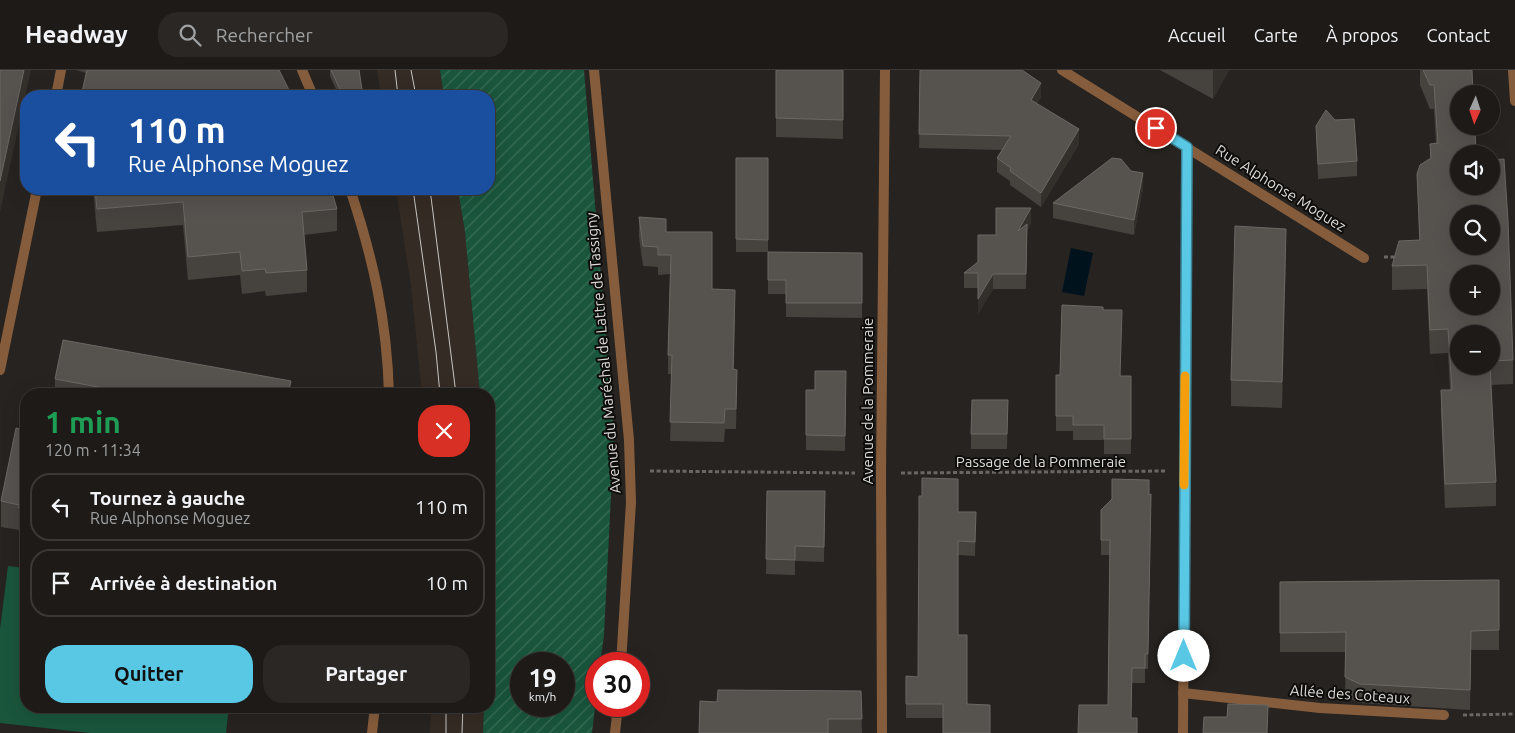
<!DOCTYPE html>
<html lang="fr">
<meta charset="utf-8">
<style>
body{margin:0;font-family:Ubuntu,sans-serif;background:#2a2725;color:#f1f3f6;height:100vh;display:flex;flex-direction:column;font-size:19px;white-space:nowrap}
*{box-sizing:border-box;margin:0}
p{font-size:16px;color:#a0a1a2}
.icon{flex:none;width:28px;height:28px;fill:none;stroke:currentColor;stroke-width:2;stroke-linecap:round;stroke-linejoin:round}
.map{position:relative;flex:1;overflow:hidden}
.side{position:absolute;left:20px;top:318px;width:475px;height:325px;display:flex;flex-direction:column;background:#1d1a18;border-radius:20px;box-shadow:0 5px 20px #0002,0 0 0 1px #3b3837}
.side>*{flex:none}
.top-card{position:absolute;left:20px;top:20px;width:475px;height:105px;border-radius:20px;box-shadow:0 5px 20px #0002,0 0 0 1px #3b3837;background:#1a4fa0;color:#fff;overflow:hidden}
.needle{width:32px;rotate:183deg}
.buttons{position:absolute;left:1450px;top:15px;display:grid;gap:10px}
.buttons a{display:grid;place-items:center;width:50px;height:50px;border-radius:50%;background:#1d1a18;box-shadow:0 5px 20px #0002,0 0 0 1px #3b3837;font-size:25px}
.speed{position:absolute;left:510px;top:582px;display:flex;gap:10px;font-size:25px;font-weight:700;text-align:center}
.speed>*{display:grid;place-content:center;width:65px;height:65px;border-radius:50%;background:#1d1a18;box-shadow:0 5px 20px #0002,0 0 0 1px #3b3837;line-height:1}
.speed small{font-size:12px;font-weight:400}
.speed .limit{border:8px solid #d22;background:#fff;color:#111}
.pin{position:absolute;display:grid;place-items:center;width:42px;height:42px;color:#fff;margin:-21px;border:2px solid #fff;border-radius:50%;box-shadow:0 1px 5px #0007}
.me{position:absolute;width:55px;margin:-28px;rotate:0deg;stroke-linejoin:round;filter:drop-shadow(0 0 4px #0008)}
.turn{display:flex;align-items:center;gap:18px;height:105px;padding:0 25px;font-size:22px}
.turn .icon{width:65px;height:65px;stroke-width:2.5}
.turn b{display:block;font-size:35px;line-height:42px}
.round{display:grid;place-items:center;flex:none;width:52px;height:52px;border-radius:20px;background:#2a2725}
.head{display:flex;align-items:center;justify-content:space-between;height:85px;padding:0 25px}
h1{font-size:30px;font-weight:700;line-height:38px;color:#1e9e55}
.button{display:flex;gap:10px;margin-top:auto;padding:10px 25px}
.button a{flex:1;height:58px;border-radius:20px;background:#59c8e5;color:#111;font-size:20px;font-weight:700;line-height:58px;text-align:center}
.button a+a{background:#2a2725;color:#f1f3f6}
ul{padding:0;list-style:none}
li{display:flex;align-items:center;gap:15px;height:68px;margin:0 10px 8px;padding:0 15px;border:2px solid #3b3837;border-radius:20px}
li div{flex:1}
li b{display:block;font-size:19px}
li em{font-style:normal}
header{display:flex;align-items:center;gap:30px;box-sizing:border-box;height:70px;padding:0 25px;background:#1d1a18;border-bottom:1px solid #3b3837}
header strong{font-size:24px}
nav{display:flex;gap:28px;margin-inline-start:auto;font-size:18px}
.search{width:350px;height:45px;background:#2a2725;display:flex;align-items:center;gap:12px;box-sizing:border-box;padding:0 18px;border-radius:20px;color:#a0a1a2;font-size:19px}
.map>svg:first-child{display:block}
.built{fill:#342b24}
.garden{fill:url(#garden-furrows);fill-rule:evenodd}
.pitch{fill:#19563c}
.water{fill:#00121b}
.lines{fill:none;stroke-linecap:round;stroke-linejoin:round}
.path{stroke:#6b6764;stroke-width:3;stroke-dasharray:4 2.5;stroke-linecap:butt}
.street{stroke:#865d3c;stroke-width:10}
.tram{stroke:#c8c6c3;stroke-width:1}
.wall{fill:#46423e;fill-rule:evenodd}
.shaded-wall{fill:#332f2b}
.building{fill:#56534f;stroke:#6b6864;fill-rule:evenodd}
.route-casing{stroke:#3a8295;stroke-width:12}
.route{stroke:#59c8e5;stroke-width:9}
.slow{stroke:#f59e0b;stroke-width:9}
.labels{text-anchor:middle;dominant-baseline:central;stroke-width:4;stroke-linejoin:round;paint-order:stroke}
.street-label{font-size:15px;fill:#dcdad7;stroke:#0f0d0b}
</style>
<header>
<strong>Headway</strong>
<div class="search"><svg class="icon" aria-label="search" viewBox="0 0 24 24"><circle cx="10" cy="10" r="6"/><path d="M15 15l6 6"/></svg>Rechercher</div>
<nav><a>Accueil</a><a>Carte</a><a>À propos</a><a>Contact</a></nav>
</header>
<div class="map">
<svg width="1515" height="663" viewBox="0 0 1515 663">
<defs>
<pattern id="garden-furrows" width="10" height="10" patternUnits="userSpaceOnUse" patternTransform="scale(1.25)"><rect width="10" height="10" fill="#19563c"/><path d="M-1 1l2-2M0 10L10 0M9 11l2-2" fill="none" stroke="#3a6e57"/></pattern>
</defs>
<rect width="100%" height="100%" fill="#272320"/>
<g class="built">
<path d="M377,0H440L444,26H381Z"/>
<path d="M396,119H458L465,162L480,324H422L411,216Z"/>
<path d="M431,636H484L483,663H430Z"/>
</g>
<path class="garden" d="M440,0H584L614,365L604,565L600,594H596V629L592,663H483L484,636H489V324H480L465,162L458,119H489V26H444ZM521,594H564V636H521Z"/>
<path class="pitch" d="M8,496L26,498V636H229L226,663H90L0,653V559Z"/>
<path class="water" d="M1071,178L1093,183L1084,226L1062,222Z"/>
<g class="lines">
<g class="path">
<path d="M1384,187H1398"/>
<path d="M650,401L855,403"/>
<path d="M901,403L1165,401"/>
<path d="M1463,645L1515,644"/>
</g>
<g class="street">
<path d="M302,0L313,26"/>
<path d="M594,0L629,370L631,432L621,594"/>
<path d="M1062,0L1364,188"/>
<path d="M1513,0L1515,31"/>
<path d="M56,26L61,0"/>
<path d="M350,119C373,188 387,250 389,324"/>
<path d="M0,300L37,119"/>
<path d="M1183,623L1320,638L1444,645"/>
<path d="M372,663L375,636"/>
<path d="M615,663L618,636"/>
<path d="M882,663L881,403L885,0"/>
<path d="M1183,663L1187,77"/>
</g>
<g class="tram">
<path d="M395,0L398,26"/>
<path d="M411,0L416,26"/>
<path d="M413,119L436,282L440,324"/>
<path d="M430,119L456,324"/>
<path d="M446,663V636"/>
<path d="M462,663L463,636"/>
</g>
</g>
<g class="wall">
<path d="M76,0H279L86,3Z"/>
<path d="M330,0H359L363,26H339L330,6Z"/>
<path d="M776,0H843V69L776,67Z"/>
<path d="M920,0L1041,27L1037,34L1079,74L1041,137L1010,115V111L997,102V88L1002,80L919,78Z"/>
<path d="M1160,0H1229L1213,29Z"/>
<path d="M1420,0H1472L1459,84L1513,290V314L1491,315L1496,412V436L1445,438L1441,344V320H1450L1448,283L1430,284L1427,219L1392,220V196L1419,170L1417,104L1430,89V74H1436L1434,39H1430L1420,15ZM1491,264V296H1459Z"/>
<path d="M1316,56L1357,91V106L1318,109Z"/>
<path d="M736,88H768V182L862,183V248L786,247V224H768V182H736Z"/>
<path d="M1143,118L1134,165L1053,148V133Z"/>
<path d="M93,119H331L337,139V161L304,165L307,200V222L266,226L265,221L242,224L240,205L188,210L183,155L97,162Z"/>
<path d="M639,147L666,162L712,219L735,239L734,299L737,319L736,359H725L724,372L670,371L672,304H668V285L670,204L658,205V197L643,196L639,167Z"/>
<path d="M1031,153L1027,161L1026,219H993L978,244V218H964V203L978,192L996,165Z"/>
<path d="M1286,184L1282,338L1231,336V310Z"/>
<path d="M1103,240L1121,306H1131V384H1104V370H1073V361H1056V305H1060Z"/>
<path d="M846,301L845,381L806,380V320H815Z"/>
<path d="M55,309L291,324H55Z"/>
<path d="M1008,330L1007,379H971V364Z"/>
<path d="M26,360V466L19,464V460L1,457V431Z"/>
<path d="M1149,410L1148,599H1145V613H1132L1108,635L1110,485H1101V440Z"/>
<path d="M767,421H825L824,492L795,491V505L766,504Z"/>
<path d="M958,442H976L975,486L958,485L943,648H906V606L918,607Z"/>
<path d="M1499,510V580H1471L1470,640L1360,633L1345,627L1346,582H1280V512Z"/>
<path d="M861,621L862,663H699L717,632Z"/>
</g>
<g class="shaded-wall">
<path d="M24,0H31L0,142V111Z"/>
<path d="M1213,0H1229L1213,29Z"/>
<path d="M1041,13V27L1031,45V30Z"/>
<path d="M1079,59V74L1041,137V123Z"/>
<path d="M1143,103V118L1134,165V150Z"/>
<path d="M1031,138V153L1027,161L1026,219L1027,161H1018Z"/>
<path d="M1286,159V184L1282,338V312Z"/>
<path d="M993,204V219L978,244V229Z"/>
<path d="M737,300V319L736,359V339Z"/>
<path d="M291,311V324H288Z"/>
</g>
<g class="building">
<path d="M0,0H24L0,111Z"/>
<path d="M87,0H279L292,26H81Z"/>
<path d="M331,0H359L363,26H343Z"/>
<path d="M776,0H843V50L776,48Z"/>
<path d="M920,0H1022L1041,13L1031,30L1079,59L1041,123L1010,101L1011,98L997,88L1011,66L919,64Z"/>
<path d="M1423,0H1472L1473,24H1459V56H1475L1476,84H1459V116H1491V90L1504,89L1508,151L1513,290L1491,291V264H1459V296H1490L1496,412L1445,414L1441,320H1452L1448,259L1430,260L1427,195L1392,196L1399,171L1420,170L1417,104L1420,95L1431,88L1430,74L1438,73L1434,15H1430ZM1459,144H1491V176H1459ZM1459,204H1491V236H1459Z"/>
<path d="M1326,40L1335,50L1354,49L1357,91L1318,94L1316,56Z"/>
<path d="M736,88H768V170L736,169Z"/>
<path d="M1112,88L1121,89L1131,101L1143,103L1134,150L1053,133Z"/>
<path d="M95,119H331L337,139L302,142L307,200L266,203L265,199L242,201L240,182L188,187L183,132L97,139Z"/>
<path d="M996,138H1031L1018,161L1027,154L1026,204H993L978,229V203H964L978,192V165H996Z"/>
<path d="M639,147L666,149V162H712V219L735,220L733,299L737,300L736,339H725L724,353L670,352L672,285H668L671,185H658V177L643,176Z"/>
<path d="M1235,156L1286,159L1282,312L1231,310Z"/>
<path d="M768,182L862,183V233H786V210H768Z"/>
<path d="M1062,235L1103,237V240H1122L1120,306H1131V369H1104V355H1073V346H1056V305H1060Z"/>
<path d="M63,270L291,311L288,324H136L55,309Z"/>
<path d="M815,301H846L845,366L806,365V320H815Z"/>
<path d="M972,330H1008L1007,364H971Z"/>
<path d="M16,358L26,360V440L19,439V435L1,431Z"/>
<path d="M922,408L958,409V442H976L975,472L958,471V565H967V634L990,635V663H943V634H906V606L918,607L919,442V426H922Z"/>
<path d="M1112,409L1149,410V425L1151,424L1148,584H1145V598H1132L1131,648H1137V663H1078L1079,635H1108L1110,470H1101V440L1112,429Z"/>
<path d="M767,421H825L824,477L795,476V490L766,489Z"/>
<path d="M1499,510V560L1471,561L1470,620L1360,614L1345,607L1346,562L1280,563V512Z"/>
<path d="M718,620L861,621L862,649H828V663H699L700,631L717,632Z"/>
<path d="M1228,634L1268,635L1267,663H1203L1204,647H1227Z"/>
</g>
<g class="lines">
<defs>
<path id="route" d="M1156,58L1187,77L1184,586"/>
</defs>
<use href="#route" class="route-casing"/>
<use href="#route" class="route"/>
<path class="slow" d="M1184,415L1185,306"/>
</g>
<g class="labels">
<g class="street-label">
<text transform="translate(1281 118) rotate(32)">Rue Alphonse Moguez</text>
<text transform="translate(603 283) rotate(-95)">Avenue du Maréchal de Lattre de Tassigny</text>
<text transform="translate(867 331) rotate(-90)">Avenue de la Pommeraie</text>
<text x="1041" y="391">Passage de la Pommeraie</text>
<text transform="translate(1350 624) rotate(4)">Allée des Coteaux</text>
</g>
</g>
</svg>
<div class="buttons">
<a><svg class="needle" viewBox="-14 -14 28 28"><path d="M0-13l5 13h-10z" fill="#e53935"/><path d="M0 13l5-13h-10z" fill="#a0a1a2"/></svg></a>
<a><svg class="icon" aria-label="sound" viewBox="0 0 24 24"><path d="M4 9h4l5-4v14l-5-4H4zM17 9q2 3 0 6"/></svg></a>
<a><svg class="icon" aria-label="search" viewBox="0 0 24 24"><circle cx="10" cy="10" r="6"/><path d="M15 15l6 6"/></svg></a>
<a>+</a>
<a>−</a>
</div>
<div class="speed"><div>19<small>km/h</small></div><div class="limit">30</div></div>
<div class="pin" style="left:1156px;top:58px;background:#d93025"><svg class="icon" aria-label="arrive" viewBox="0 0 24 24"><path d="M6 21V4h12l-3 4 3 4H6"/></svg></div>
<svg class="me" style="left:1184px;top:586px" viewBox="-20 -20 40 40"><circle r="19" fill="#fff"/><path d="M0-13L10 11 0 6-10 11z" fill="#59c8e5"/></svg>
<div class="top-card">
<div class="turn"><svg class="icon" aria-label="left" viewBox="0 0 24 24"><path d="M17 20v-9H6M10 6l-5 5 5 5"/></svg><div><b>110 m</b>Rue Alphonse Moguez</div></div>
</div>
<section class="side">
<div class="head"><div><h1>1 min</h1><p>120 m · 11:34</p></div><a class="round" style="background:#d93025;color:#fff"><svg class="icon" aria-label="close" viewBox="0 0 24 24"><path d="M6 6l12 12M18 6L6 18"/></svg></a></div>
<ul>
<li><svg class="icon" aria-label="left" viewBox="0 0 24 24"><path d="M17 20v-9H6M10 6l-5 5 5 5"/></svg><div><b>Tournez à gauche</b><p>Rue Alphonse Moguez</p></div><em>110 m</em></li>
<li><svg class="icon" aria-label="arrive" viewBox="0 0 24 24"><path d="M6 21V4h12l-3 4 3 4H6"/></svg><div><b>Arrivée à destination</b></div><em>10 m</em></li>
</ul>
<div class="button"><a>Quitter</a><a>Partager</a></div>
</section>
</div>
